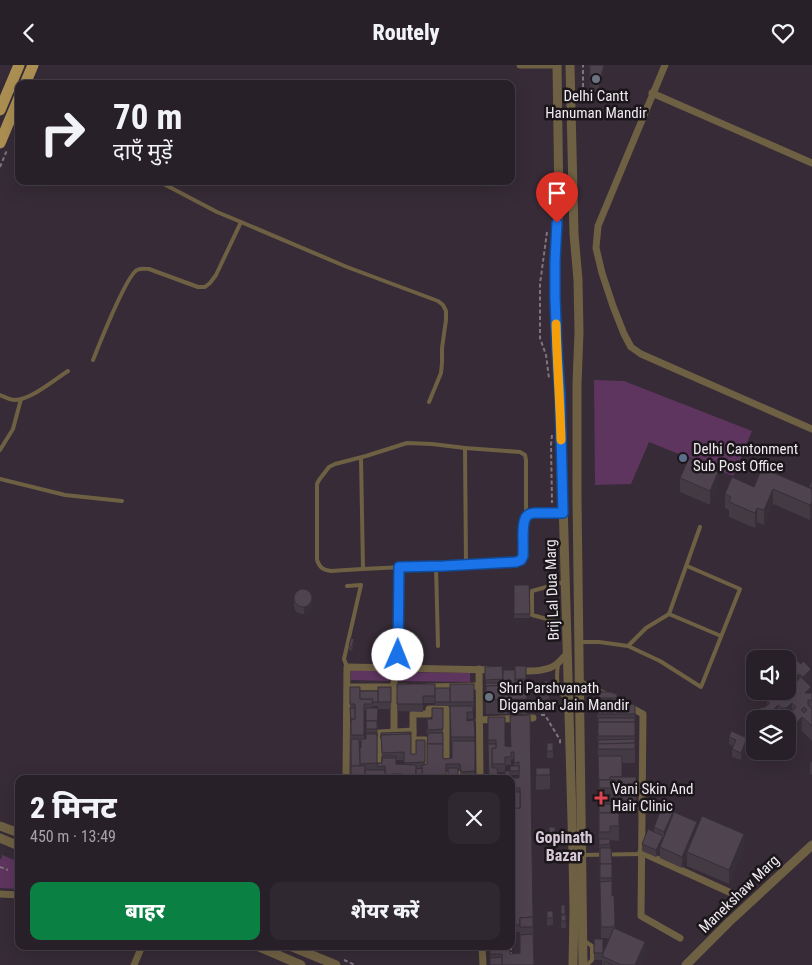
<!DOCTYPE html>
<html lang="hi">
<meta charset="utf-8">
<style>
body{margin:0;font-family:"Roboto Condensed","Noto Sans Devanagari",sans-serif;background:#302830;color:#f1f3f6;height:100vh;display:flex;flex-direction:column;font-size:19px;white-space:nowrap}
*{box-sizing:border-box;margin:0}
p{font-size:16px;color:#a5a3a8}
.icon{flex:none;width:28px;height:28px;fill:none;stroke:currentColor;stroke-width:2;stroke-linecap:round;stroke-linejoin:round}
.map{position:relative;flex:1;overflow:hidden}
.drawer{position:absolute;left:15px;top:710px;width:500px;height:175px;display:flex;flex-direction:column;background:#282028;border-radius:10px;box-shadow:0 5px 20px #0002,0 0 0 1px #443e45}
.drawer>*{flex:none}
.guide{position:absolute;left:15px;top:15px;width:500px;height:105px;border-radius:10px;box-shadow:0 5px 20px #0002,0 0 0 1px #443e45;background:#282028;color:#f1f3f6;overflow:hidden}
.fabs{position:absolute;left:746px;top:585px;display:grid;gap:10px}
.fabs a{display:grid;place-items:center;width:50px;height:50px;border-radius:10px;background:#282028;box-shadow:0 5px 20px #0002,0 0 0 1px #443e45;font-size:25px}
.pin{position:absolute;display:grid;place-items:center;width:42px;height:42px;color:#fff;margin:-51px -21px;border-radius:50% 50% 50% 0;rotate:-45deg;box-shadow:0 0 5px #0007}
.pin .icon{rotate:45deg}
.me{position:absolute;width:55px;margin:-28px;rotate:1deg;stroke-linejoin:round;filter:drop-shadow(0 0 4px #0008)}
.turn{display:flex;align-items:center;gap:18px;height:105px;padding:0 15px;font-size:22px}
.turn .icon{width:65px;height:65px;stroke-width:2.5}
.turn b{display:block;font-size:35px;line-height:42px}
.round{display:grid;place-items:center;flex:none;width:52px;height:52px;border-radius:10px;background:#302830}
.head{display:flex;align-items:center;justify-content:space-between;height:85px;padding:0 15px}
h1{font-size:30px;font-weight:800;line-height:38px}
.cta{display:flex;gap:10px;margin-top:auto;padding:10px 15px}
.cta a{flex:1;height:58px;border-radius:10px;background:#0b8043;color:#fff;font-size:20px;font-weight:800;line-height:58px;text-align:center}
.cta a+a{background:#302830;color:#f1f3f6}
header{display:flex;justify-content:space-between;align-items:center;height:65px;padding:0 15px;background:#282028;font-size:22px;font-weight:800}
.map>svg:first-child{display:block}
.green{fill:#5e355f}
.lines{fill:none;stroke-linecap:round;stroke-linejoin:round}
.path{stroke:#7e747e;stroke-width:2;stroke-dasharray:4 2.5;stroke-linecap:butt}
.service{stroke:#6e6043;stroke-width:4}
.minor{stroke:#6e6043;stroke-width:7}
.tertiary{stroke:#6e6043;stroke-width:9}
.primary{stroke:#ac8f52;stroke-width:11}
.wall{fill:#433a44;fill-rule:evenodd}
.shaded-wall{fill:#372f37}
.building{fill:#4e434f;stroke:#372f37;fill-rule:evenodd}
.route-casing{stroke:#114b97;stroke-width:12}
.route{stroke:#1a73e8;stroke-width:9}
.slow{stroke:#f59e0b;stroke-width:9}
.worship-dot{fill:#6b7280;stroke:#1a161a;stroke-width:2}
.service-dot{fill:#5c6f8a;stroke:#1a161a;stroke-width:2}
.health-dot{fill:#e0444e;stroke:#1a161a;stroke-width:2}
.labels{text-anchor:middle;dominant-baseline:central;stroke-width:5;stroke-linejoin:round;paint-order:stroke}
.poi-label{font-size:15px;fill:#f0e9f0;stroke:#1a161a;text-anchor:start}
.street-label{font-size:15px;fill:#f0e9f0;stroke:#1a161a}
.neighbourhood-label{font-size:16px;font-weight:bold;fill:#d7c9d7;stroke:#1a161a}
</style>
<header><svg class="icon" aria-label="back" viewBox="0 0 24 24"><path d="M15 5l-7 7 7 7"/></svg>Routely<svg class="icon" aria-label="heart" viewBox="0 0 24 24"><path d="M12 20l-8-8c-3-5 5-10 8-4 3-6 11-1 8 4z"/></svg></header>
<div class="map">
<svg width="812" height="900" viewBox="0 0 812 900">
<rect width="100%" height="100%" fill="#362b36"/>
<g class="green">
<path d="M594,315L624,316L752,366L733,411L649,377L631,419L595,420Z"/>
<path d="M351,604L390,605L389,616L351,615Z"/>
<path d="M398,607L470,608V617L398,616Z"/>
<path d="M0,789L19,797V824L0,823Z"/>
</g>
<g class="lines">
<g class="path">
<path d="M583,22V0"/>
<path d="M0,102L7,85"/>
<path d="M547,167L540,219V273L546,290L549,313"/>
<path d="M552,370L551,380L552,438"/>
<path d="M541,650H545L560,675V679"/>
<path d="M0,802L8,805"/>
<path d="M243,881L249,884"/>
<path d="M511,881V889"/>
<path d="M344,895L355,900"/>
</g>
<g class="service">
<path d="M158,116L217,147L241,157L347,202L438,236L443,240L446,246V255L442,283V298L441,308L429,337"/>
<path d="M93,295C99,280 126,211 137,205C141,203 145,204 149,204L198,222H205L210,218L216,210L241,157"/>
<path d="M0,330C5,332 10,335 15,335C32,334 54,315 68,306"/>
<path d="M465,383L466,500"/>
<path d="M0,385L13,364L21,334"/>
<path d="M361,393L363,504"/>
<path d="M0,414L65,430L122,436"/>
<path d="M526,452V395L525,390L520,387L465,383L432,379L407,378L366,391L335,399L329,402L319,415L317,419V495C320,503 323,505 331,506C393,502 454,500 516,497L521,495L523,491C525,481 521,460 526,452C529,448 530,449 534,448H563"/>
<path d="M436,501L438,581"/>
<path d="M564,517L532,526V550L566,559"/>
<path d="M669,549L721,571"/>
<path d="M579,577H599L628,581L646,563L669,549L700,462"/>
<path d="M628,581L660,596L701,622L740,524L687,501"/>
<path d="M398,590L399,502"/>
<path d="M558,599C556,615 556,623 567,636"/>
<path d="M347,602L344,594L361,520L347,521"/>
<path d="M582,790L641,789"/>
<path d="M583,875L592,881V895L587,900"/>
</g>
<g class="minor">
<path d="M520,0H557"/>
<path d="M665,0L598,161L596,183L602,208L613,241L624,269L631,282L641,289L812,364"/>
<path d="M652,28L812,98"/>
<path d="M394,603V667"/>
<path d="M479,604L480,714"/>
<path d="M518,606C530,606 548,607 558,598C561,595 564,592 567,589"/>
<path d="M579,617L605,630"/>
<path d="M352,622H406"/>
<path d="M427,622L479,621"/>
<path d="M628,641L643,649L641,851L680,873"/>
<path d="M479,655L533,653"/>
<path d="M413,666V649H429V644H446V698"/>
<path d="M416,675H426V706H425"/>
<path d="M379,703V668L413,666V693"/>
<path d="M447,708V714"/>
<path d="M459,708L460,714"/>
<path d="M346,714L347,602L494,605"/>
<path d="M641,787L729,827"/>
<path d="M0,829L19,830"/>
<path d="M482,881L483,900"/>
<path d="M134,900L142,881"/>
</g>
<g class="tertiary">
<path d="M557,0L559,140L555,196L557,285L560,330L573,790L574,844L573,900"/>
<path d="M570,0L574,169L578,215L579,267L577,319V433L583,900"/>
<path d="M0,761L19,768"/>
<path d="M0,773L19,781"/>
<path d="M257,881L301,900"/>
<path d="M290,881L336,900"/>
<path d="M686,900L729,857L812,780"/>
</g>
<g class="primary">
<path d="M25,19L33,0"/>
<path d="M0,45L19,0"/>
<path d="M0,78L19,33"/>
</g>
</g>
<g class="wall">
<path d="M589,0H605L599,27H590Z"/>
<path d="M680,413L718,421L710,440L680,427Z"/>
<path d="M812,414V451L810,455L773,439L764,460L757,457L755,463L729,452V445L725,443V429L754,422L809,423Z"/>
<path d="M514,520H529L530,553H514Z"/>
<path d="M294,534L312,541L309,546L304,549H301L296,547L294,542Z"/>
<path d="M354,578L352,586L349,585V581Z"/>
<path d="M795,594L811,618L809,620L811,628H812V676L802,666L791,678L788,674V654H758V647L767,641V636L774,629V626H788Z"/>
<path d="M515,601H526L527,649H486L485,602L503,605H515Z"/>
<path d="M397,619L435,626L474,619V644H473V654H467V656L474,655L475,714H461L460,706L446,707V714H350V622L360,626H378L391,622V644H378V630V641H372V643H378L377,698H382L381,668L411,689H416L425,675V699H427V654H432L443,643V694L452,693L450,641H435V638H423V647L397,646ZM364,646H366V674H364ZM359,677H361L360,696ZM396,695H404V699H396Z"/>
<path d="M540,622H544L549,627V635H540Z"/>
<path d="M597,623L617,633L635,640V698H622V712L636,725V736H620V744H619V776L610,775V783H611L612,831L615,864L645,888L640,900H602V895H594V874L603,887L609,873H601L599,781Z"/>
<path d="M530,650L534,900H490V881L510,889L520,888V867H511V827H514V781H511V743L515,740H511V727H515V726H511V714L519,713V710H510V706L514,701V694H511V700H505V707H498L489,714L488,652L505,681L511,682Z"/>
<path d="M729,672L747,680L741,695L732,692V684L733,681L729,679Z"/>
<rect x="547" y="678" width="6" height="15"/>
<path d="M812,696V710L810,709V698Z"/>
<path d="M536,703H550V724L536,725Z"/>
<path d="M673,750L697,763L744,784L729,819L687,801V792L682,803L660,793V785L656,792L642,786V779L654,767V762Z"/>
<path d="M549,762H555L556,779H549Z"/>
<path d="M561,840H565L566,863H561Z"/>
<path d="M547,846H553V860L547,861Z"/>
</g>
<g class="shaded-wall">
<path d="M604,0H605L599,27V19Z"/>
<path d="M718,407V421L710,440V426Z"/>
<path d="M773,424V439L764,460V445Z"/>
<path d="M812,437V451L810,455V440Z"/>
<path d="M757,443V457L755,463V448Z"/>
<path d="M312,534V541L309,546L304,549V542Z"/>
<path d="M811,604V618L803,627V612Z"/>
<path d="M799,609V623L788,634V620Z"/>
<path d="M811,622V635L805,628Z"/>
<path d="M792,638V652L786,654V643Z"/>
<path d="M778,640V654L774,644Z"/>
<path d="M766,650V654H762V652Z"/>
<path d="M802,652V666L791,678V663Z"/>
<path d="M747,673V680L741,695V688Z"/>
<path d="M673,747V754L664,774V767Z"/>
<path d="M697,757V768L687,787V792L682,803V792Z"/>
<path d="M744,769V784L729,819V805Z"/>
<path d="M663,771V778L660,782V785L656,792V785Z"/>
<path d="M2,784V792L0,795V788Z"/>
<path d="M645,877V888L640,900H635Z"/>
</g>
<g class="building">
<path d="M590,0H604L599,19H590Z"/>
<path d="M689,393L718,407L710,426L680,413Z"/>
<path d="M762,403L812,424V437L810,440L773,424L764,445L757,443L755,448L729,437L731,432L725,429L732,412L754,422Z"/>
<path d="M812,414V423L809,422Z"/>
<path d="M514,520H529L530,549H514Z"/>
<circle cx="303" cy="533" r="9"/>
<path d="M351,573L354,574L352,582L349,581Z"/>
<path d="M795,594L801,599L803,596L811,604L803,612L799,609L788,620L790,623L801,612L811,622L805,628H812V635H808V640L812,644V661L802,652L791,663L788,660V654H785L796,642L792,638L786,643H782L778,640L774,644L784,654H769L766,650L762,652L758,651V647L760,643L765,642L770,638L767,636L776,626H788V602ZM804,642L807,645L804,648L801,645Z"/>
<path d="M502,601L503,614L485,615V602Z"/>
<rect x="515" y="601" width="11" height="13"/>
<path d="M503,605H515V618H526V621V620L486,621V624L485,618H503Z"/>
<path d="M544,616H548L549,627H540V622H544Z"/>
<path d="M397,619H435V631H423V639H397Z"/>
<rect x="450" y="619" width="24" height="18"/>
<path d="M526,620L527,634L486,635V621Z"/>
<path d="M350,622H360V634H373L372,639H364V670H351V654H355V639H350Z"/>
<rect x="378" y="622" width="13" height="15"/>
<rect x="435" y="623" width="15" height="14"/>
<path d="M597,623L603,627H597V630Z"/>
<path d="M360,626H378V637H372L373,634H360Z"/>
<path d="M597,627H610L617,629V633H598Z"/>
<path d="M617,633L635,640V649H598V637H617Z"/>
<path d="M450,641H473V647H467V656L474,655L475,672H451Z"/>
<path d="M350,643H355V654H351V657Z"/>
<path d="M366,643H378L377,660V656H366Z"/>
<path d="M432,643H443V664L428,665L427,654H432Z"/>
<path d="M530,650L533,852L520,853V860H511V847H515L514,774H511V743H520V723H515V719H511V714L510,713H519V697L514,698V687H511V692H505V699H492V683H496V675H488V652H505V681L511,682L510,651Z"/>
<path d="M598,653H635V661V657H598V664Z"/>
<rect x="366" y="656" width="11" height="8"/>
<rect x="598" y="657" width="37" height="14"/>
<path d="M731,666L747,673L741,688L732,684L736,675L729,672Z"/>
<path d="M366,667L377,668V671V669H366V673Z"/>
<path d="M411,667V669L381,670V674V668Z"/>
<path d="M428,668H443V679H427Z"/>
<path d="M366,669H377V698L360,699V683H361V674H366Z"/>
<path d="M411,669V689H416V675H425V697L404,698V687L382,688L381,670Z"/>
<path d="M351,674H359L360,701H351Z"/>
<path d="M635,674V678L598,679V682V675Z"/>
<path d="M452,676H475V706L461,707L460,699H446V714H422V700L427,699V679H443V694L452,693Z"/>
<rect x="547" y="678" width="6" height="8"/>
<path d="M635,678V684H598V679Z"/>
<path d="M488,679H496V683H492V703H497L498,714H489Z"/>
<path d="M382,691H396V693H382V697Z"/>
<path d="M598,691H622V712H610V715H599V721Z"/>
<path d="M382,693H396V699L416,700V714H402V709H392V714H385V701L378,702L377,698H382Z"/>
<rect x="351" y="701" width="14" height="13"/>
<rect x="510" y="701" width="9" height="5"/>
<path d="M422,703V714H416V704Z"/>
<rect x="448" y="703" width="10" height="11"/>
<rect x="536" y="703" width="14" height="7"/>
<path d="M365,705H385V714H380V713L365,714Z"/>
<rect x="505" y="706" width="5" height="8"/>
<path d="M461,710H475V713H461V714Z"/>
<path d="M610,712H636V725L620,726V715H610Z"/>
<rect x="372" y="713" width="8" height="1"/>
<rect x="392" y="713" width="10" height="1"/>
<rect x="599" y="715" width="21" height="8"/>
<path d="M511,727H520V743H511V740H515V736H511Z"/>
<rect x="599" y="730" width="11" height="6"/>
<path d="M599,739H619V748H599V752Z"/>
<path d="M662,742L673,747L664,767L654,762Z"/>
<path d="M674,747L697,757L682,792L660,782Z"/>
<path d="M599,748H619V761H610V767H599Z"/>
<path d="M702,751L744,769L729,805L687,787Z"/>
<path d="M549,762H555L556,772H549Z"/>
<path d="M648,764L663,771L656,785L642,779Z"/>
<path d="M599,774H610V779L599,780Z"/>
<path d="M600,783H611L612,799H600V802Z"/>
<rect x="600" y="799" width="12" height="14"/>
<path d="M612,816V831L614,830L615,859L613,862H601L600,817Z"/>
<rect x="511" y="827" width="4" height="16"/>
<rect x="561" y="840" width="4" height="9"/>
<rect x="547" y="846" width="6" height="7"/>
<rect x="561" y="850" width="5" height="6"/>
<path d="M533,852V862H520V853Z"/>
<path d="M614,863L645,877L635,900H621L602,891Z"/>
<path d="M533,869L534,900H502V889H490V881H510V889L520,888V870Z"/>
<rect x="594" y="874" width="9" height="14"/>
<path d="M502,892V900H490V893Z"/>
<path d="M605,897L613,900H604Z"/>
</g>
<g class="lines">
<defs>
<path id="route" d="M398,590L399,502L443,501L516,497L521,495L523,491C524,480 521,460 526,452C529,448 530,449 534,448H563L560,330L557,285L555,232V196L557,158"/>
</defs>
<use href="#route" class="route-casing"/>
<use href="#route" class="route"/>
<path class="slow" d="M556,259C557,298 560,336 561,375"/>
</g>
<g class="worship-dot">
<circle cx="596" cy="14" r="5"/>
<circle cx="489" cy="632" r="5"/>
</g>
<circle class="service-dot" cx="683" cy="393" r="5"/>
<path class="health-dot" d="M598.5 725.5h5v5h5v5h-5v5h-5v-5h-5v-5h5z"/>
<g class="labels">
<g class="poi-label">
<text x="596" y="31" text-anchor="middle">Delhi Cantt<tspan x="596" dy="17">Hanuman Mandir</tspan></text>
<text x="693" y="384">Delhi Cantonment<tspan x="693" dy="17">Sub Post Office</tspan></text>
<text x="499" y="623">Shri Parshvanath<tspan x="499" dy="17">Digambar Jain Mandir</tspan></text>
<text x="612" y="724">Vani Skin And<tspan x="612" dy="17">Hair Clinic</tspan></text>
</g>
<g class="street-label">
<text transform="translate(552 525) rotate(-92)">Brij Lal Dua Marg</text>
<text transform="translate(739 829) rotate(-44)">Manekshaw Marg</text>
</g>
<g class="neighbourhood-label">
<text x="564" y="772">Gopinath<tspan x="564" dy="18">Bazar</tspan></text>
</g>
</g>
</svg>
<div class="fabs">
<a><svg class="icon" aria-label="sound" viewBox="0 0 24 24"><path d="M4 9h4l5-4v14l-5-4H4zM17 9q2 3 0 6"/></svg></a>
<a><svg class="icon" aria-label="layers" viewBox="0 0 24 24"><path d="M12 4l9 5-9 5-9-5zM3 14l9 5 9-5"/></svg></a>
</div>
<div class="pin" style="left:557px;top:158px;background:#d93025"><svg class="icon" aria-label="arrive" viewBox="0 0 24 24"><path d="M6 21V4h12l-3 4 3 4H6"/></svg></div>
<svg class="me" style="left:398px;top:590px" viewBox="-20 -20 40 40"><circle r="19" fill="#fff"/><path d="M0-13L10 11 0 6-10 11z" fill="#1a73e8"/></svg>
<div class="guide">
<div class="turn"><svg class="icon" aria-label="right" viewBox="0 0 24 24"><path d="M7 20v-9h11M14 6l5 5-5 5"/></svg><div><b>70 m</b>दाएँ मुड़ें</div></div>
</div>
<section class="drawer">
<div class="head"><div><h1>2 मिनट</h1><p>450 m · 13:49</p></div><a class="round"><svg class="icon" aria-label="close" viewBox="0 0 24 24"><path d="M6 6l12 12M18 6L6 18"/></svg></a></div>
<div class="cta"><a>बाहर</a><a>शेयर करें</a></div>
</section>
</div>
